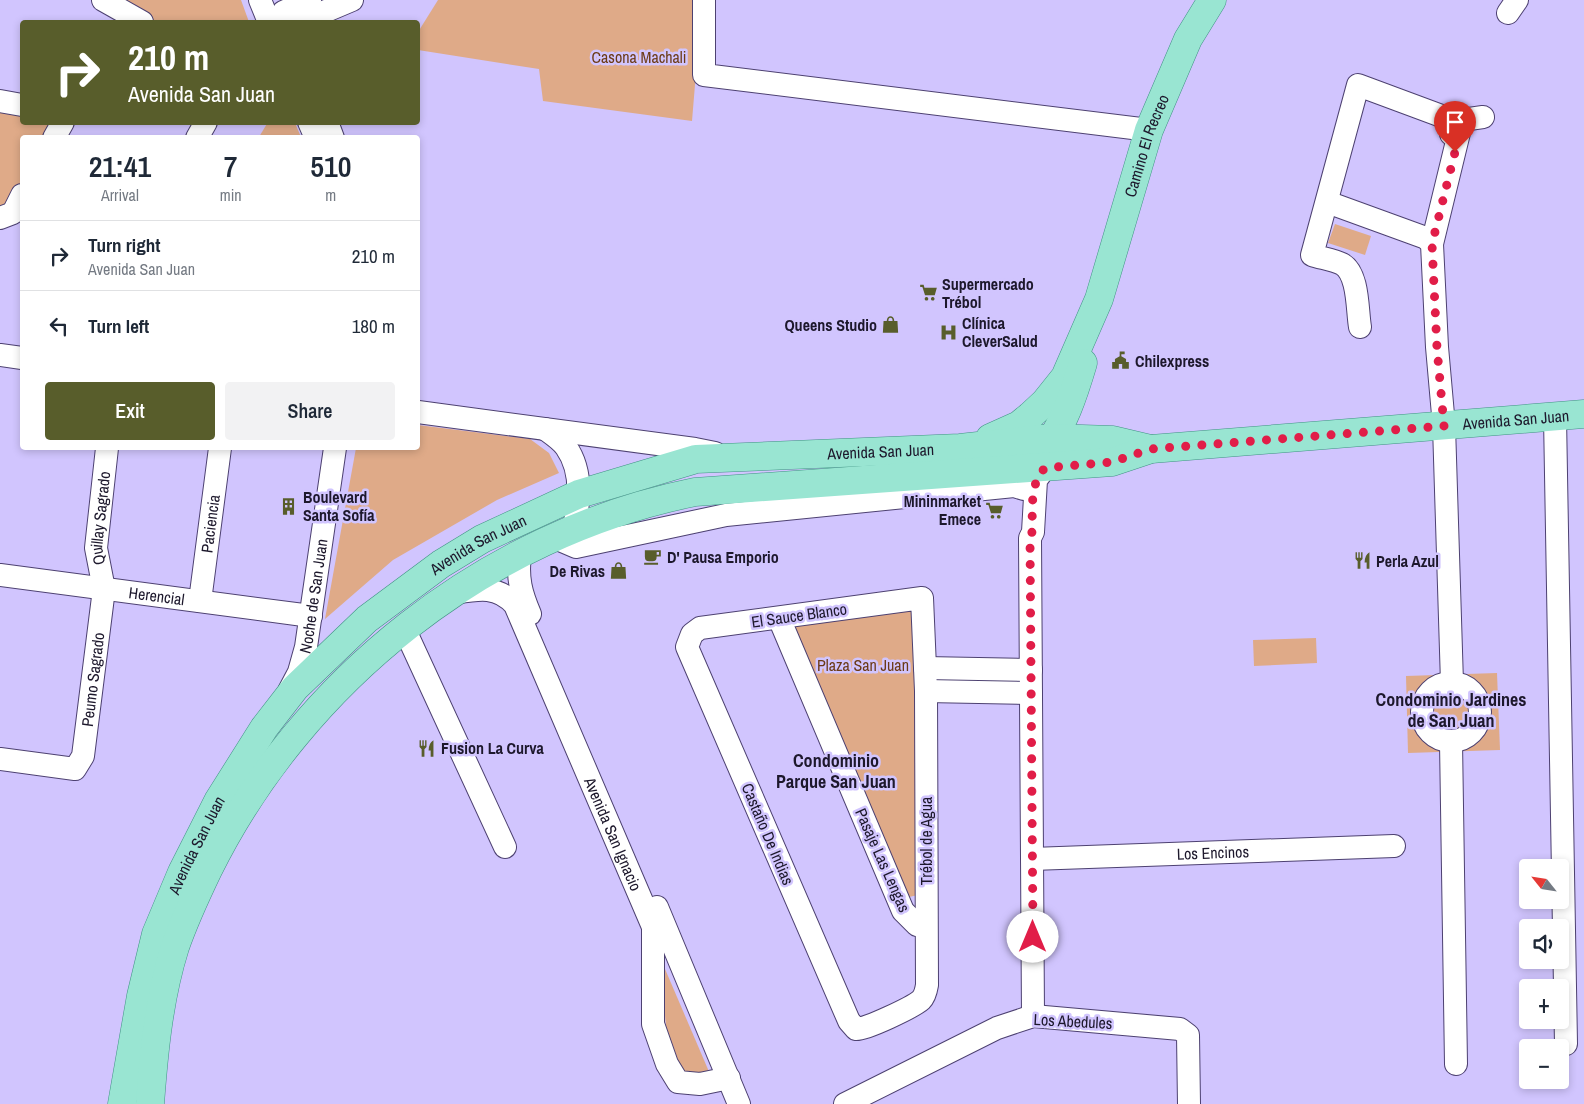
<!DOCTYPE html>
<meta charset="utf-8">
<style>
body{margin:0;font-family:"Archivo Narrow",sans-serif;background:#f2f2f3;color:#1f2937;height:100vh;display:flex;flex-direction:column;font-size:19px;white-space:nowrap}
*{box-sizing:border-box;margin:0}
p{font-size:16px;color:#747a83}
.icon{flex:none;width:28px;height:28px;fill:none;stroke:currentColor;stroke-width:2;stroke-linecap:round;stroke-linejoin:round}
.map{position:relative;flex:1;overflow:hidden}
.panel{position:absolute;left:20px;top:135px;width:400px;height:315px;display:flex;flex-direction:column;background:#fff;border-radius:5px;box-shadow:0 2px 8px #0003}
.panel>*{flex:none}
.guide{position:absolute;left:20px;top:20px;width:400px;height:105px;border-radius:5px;box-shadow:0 2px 8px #0003;background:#585d2b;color:#fff;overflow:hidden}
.needle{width:32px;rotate:300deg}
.buttons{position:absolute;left:1519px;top:859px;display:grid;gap:10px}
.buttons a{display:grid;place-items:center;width:50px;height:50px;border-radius:5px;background:#fff;box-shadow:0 2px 8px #0003;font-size:25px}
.pin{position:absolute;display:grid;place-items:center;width:42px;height:42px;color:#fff;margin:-51px -21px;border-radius:50% 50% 50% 0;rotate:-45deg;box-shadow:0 0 5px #0007}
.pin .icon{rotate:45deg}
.me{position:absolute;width:55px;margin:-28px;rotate:0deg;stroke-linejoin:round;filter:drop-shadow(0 0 4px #0008)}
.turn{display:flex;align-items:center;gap:18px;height:105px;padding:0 25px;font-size:22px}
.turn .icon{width:65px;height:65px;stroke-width:2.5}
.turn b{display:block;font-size:35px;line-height:42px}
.eta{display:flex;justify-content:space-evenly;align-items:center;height:85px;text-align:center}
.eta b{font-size:30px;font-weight:600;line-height:35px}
.button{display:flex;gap:10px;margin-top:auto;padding:10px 25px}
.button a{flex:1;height:58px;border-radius:5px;background:#585d2b;color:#fff;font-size:20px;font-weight:600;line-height:58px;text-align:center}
.button a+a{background:#f2f2f3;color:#1f2937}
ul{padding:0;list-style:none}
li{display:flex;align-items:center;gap:15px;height:70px;padding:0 25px;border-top:1px solid #e0e1e3}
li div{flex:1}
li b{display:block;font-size:19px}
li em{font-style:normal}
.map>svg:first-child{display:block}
.green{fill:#dfaa88}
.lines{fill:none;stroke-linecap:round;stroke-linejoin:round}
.minor-casing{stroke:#4d4171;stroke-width:24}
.major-casing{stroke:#419284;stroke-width:29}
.minor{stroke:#fff;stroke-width:22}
.major{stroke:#99e5d2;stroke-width:28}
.route{stroke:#e11d48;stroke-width:9;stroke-dasharray:0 16.2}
.labels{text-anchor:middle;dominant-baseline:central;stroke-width:5;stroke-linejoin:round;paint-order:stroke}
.park-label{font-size:16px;fill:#6b3a16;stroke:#d1c5fe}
.street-label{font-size:16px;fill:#1d182c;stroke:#d1c5fe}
.poi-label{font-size:16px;font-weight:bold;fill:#1d182c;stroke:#d1c5fe;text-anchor:start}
.neighbourhood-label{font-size:18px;font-weight:bold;fill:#1d182c;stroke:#d1c5fe}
</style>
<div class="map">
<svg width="1584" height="1104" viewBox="0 0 1584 1104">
<rect width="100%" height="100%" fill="#d1c5fe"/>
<g class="green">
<path d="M115,0H241L249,22H154Z"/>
<path d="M438,0H702L692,121L543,101L539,69L418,50V32Z"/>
<path d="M0,104L22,108V122L56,123L48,137L22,138V187L0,214Z"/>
<path d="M268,122L295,123L301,137H259Z"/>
<path d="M1335,224L1371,236L1365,255L1328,243Z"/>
<path d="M418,425L530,439L549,453L559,473L497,500L393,560L325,619L356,448H418Z"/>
<path d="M911,607L915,615L918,895L909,897L789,631L792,616Z"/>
<path d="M1316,638L1317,663L1254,666L1253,640Z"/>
<path d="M1497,673L1500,750L1408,753L1406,676Z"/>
<path d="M659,955L710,1074L683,1075L666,1026Z"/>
</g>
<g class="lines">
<defs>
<g id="minor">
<path d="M103,0L142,22"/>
<path d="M260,0L269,22"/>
<path d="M704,0V75L1149,130"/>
<path d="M283,12L310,0"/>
<path d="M1508,13L1517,0"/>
<path d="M300,22L352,0"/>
<path d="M0,101L22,105"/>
<path d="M309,122L316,138"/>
<path d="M327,122L333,138"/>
<path d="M1451,134L1455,121L1483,117"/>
<path d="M54,138L63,122"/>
<path d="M197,138L206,122"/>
<path d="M1327,202L1426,238L1432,244L1437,347L1444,426L1452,683"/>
<path d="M0,218L13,213L22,195"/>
<path d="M1360,327C1357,310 1359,274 1342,264C1334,260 1321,258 1312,255L1358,85L1455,121L1459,133L1432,244"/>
<path d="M0,355L22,358"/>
<path d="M418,412L695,449L715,453"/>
<path d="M1555,417L1566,1044"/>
<path d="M545,429C552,434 561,440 566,447C583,471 580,503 573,530"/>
<path d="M555,538L576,547L726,515L1014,486L1024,489"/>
<path d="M520,555C517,578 521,593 530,614"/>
<path id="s1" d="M0,575L311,616"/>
<path id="s2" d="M455,593C478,589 498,585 515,605L653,927V1024L667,1064L678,1082L700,1084L729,1078"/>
<path d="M922,598L926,691L927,985C926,991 925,996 921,1000C913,1007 865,1030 856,1029L849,1021L687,647L692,634L700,628Z"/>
<path id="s3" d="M200,601L220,448"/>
<path d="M779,618L903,911L917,925L926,927"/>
<path d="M404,628L505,847"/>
<path d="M925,668L1031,670"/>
<circle cx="1451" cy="712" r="29"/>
<path id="s4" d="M289,691L299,672L306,647L335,448"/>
<path d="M926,691L1031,693"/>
<path d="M1451,742L1456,1064"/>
<path id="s5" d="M0,759L75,769L83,756L104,589L96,548L107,448"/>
<path id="s6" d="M1032,859L1394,846"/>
<path d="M657,907L739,1104"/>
<path d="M1033,1016L1030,538L1033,532L1036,480L1045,468"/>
<path d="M845,1104L997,1028L1033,1016L1180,1029L1188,1035L1189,1104"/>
</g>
<g id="major">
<path id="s7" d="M990,438L1019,425L1030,416L1045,402L1065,377L1099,299L1149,130L1188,39L1212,0"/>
<path d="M1042,450C1063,430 1075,390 1083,363"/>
<path id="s8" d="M122,1104L141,996L156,934L182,872L218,801L264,728L295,688L367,619L441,564L482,539L579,494L696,459L960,448L1051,438L1113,440L1151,449"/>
<path id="s9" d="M150,1104C154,1051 159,998 175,947C184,921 196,895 208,870C302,680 486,534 695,492L1112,462L1151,449L1584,414"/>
</g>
</defs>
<use href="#minor" class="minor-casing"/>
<use href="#major" class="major-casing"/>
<use href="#minor" class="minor"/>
<use href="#major" class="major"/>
</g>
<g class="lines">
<path class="route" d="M1033,937L1030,538L1032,532C1033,511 1029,483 1045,468L1112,462L1151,449L1444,426L1437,348L1432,244L1455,152"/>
</g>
<defs>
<symbol id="supermarket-bare" viewBox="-9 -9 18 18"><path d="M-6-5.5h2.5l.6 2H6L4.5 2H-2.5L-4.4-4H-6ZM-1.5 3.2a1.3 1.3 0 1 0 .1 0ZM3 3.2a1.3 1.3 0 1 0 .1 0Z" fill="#585d2b" stroke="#d1c5fe" stroke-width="2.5" paint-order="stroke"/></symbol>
<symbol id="shop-bare" viewBox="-9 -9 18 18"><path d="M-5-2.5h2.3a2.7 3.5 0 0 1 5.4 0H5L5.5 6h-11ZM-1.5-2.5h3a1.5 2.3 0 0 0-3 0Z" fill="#585d2b" stroke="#d1c5fe" stroke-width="2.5" paint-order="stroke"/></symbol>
<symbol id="hospital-bare" viewBox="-9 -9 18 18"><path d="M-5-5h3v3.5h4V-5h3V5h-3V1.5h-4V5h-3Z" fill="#585d2b" stroke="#d1c5fe" stroke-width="2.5" paint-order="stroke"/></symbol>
<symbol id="civic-bare" viewBox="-9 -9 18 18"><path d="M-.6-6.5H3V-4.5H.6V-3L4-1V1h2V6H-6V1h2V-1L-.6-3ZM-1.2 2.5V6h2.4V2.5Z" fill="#585d2b" stroke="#d1c5fe" stroke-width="2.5" paint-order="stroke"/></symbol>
<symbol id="building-bare" viewBox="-9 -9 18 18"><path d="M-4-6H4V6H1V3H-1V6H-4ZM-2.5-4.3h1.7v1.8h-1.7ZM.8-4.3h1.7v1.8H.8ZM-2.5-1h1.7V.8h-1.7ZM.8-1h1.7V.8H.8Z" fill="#585d2b" stroke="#d1c5fe" stroke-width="2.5" paint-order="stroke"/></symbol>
<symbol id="cafe-bare" viewBox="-9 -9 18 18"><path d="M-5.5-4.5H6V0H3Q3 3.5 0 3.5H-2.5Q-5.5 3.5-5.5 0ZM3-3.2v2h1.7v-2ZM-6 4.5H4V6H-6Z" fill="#585d2b" stroke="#d1c5fe" stroke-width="2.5" paint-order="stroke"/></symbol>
<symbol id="restaurant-bare" viewBox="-9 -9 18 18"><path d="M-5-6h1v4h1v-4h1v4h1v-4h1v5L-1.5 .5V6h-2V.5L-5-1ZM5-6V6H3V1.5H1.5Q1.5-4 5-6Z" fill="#585d2b" stroke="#d1c5fe" stroke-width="2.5" paint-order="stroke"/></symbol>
</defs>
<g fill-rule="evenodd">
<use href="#supermarket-bare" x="916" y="280" width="25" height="25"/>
<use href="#shop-bare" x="878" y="312" width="25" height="25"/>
<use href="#hospital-bare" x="936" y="320" width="25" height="25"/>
<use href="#civic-bare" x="1108" y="348" width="25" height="25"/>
<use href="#building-bare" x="276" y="494" width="25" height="25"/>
<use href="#supermarket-bare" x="982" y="498" width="25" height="25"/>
<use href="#cafe-bare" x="640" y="544" width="25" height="25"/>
<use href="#restaurant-bare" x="1350" y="548" width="25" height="25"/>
<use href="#shop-bare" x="606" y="558" width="25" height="25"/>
<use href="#restaurant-bare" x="414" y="736" width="25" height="25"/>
</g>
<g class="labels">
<g class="park-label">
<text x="639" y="57">Casona Machali</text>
<text x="863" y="665">Plaza San Juan</text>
</g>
<g class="street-label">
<text stroke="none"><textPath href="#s7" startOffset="344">Camino El Recreo</textPath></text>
<text stroke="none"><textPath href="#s9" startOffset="1706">Avenida San Juan</textPath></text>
<text stroke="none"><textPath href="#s8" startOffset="1111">Avenida San Juan</textPath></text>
<text stroke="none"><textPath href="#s5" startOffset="331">Quillay Sagrado</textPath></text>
<text stroke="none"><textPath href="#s3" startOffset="78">Paciencia</textPath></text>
<text stroke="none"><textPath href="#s8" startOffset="691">Avenida San Juan</textPath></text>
<text stroke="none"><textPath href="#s1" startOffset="158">Herencial</textPath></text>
<text stroke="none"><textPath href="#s4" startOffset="99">Noche de San Juan</textPath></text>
<text transform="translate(799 615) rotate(-8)">El Sauce Blanco</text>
<text stroke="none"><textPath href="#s5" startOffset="168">Peumo Sagrado</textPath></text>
<text stroke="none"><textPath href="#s2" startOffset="314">Avenida San Ignacio</textPath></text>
<text transform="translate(768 834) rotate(67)">Castaño De Indias</text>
<text transform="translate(926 841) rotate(-90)">Trébol de Agua</text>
<text stroke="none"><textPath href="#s8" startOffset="271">Avenida San Juan</textPath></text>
<text stroke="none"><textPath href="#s6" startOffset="181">Los Encinos</textPath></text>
<text transform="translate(883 860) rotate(66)">Pasaje Las Lengas</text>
<text transform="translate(1073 1021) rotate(3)">Los Abedules</text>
</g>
<g class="poi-label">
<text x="942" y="284">Supermercado<tspan x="942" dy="18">Trébol</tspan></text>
<text x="962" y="323">Clínica<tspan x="962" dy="18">CleverSalud</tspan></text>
<text x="877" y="325" text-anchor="end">Queens Studio</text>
<text x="1135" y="361">Chilexpress</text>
<text x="303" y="497">Boulevard<tspan x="303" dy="18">Santa Sofía</tspan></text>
<text x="981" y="501" text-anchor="end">Mininmarket<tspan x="981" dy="18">Emece</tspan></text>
<text x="667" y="557">D' Pausa Emporio</text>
<text x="1376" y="561">Perla Azul</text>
<text x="605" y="571" text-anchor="end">De Rivas</text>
<text x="441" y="748">Fusion La Curva</text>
</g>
<g class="neighbourhood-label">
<text x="1451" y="699">Condominio Jardines<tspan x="1451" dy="21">de San Juan</tspan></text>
<text x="836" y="760">Condominio<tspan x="836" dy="21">Parque San Juan</tspan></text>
</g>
</g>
</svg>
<div class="buttons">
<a><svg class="needle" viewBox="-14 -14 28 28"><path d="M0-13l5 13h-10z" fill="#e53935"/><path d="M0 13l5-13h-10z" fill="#747a83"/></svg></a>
<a><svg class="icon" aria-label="sound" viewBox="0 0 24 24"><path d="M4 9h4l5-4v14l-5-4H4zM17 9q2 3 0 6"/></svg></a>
<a>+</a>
<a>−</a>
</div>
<div class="pin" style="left:1455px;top:152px;background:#d93025"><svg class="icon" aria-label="arrive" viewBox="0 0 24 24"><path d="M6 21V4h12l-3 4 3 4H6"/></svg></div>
<svg class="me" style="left:1033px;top:937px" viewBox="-20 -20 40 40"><circle r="19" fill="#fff"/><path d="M0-13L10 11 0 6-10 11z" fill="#e11d48"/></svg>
<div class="guide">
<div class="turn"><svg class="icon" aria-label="right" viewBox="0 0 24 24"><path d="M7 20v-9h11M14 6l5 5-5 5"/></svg><div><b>210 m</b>Avenida San Juan</div></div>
</div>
<section class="panel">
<div class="eta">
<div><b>21:41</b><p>Arrival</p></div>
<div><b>7</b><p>min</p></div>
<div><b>510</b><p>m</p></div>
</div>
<ul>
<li><svg class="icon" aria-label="right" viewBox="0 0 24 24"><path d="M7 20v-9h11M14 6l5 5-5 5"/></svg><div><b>Turn right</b><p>Avenida San Juan</p></div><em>210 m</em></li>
<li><svg class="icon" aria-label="left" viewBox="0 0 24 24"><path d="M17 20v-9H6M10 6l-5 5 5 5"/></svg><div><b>Turn left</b></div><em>180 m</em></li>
</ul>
<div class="button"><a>Exit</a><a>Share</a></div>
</section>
</div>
